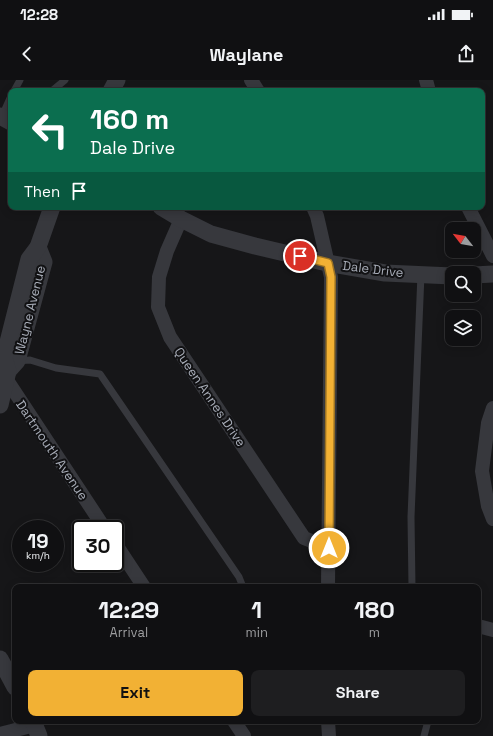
<!DOCTYPE html>
<style>
body{margin:0;font-family:"Space Grotesk",sans-serif;background:#1e1e20;color:#f1f3f6;height:100vh;display:flex;flex-direction:column;font-size:15px;white-space:nowrap}
*{box-sizing:border-box;margin:0}
p{font-size:13px;color:#9c9d9f}
.icon{flex:none;width:22px;height:22px;fill:none;stroke:currentColor;stroke-width:2;stroke-linecap:round;stroke-linejoin:round}
.map{position:relative;flex:1;overflow:hidden}
.side{position:absolute;left:12px;top:504px;width:469px;height:140px;display:flex;flex-direction:column;background:#101012;border-radius:8px;box-shadow:0 2px 10px #0003,0 0 0 1px #303032}
.side>*{flex:none}
.top-card{position:absolute;left:8px;top:8px;width:477px;height:122px;border-radius:8px;box-shadow:0 2px 10px #0003,0 0 0 1px #303032;background:#0b6e4f;color:#fff;overflow:hidden}
.needle{width:26px;rotate:301deg}
.buttons{position:absolute;left:445px;top:142px;display:grid;gap:8px}
.buttons a{display:grid;place-items:center;width:36px;height:36px;border-radius:8px;background:#101012;box-shadow:0 2px 10px #0003,0 0 0 1px #303032;font-size:20px}
.speed{position:absolute;left:12px;top:440px;display:flex;gap:8px;font-size:20px;font-weight:700;text-align:center}
.speed>*{display:grid;place-content:center;width:52px;height:52px;border-radius:50%;background:#101012;box-shadow:0 2px 10px #0003,0 0 0 1px #303032;line-height:1}
.speed small{font-size:10px;font-weight:400}
.speed .limit{border:2px solid #111;border-radius:6px;background:#fff;color:#111}
.pin{position:absolute;display:grid;place-items:center;width:34px;height:34px;color:#fff;margin:-17px;border:2px solid #fff;border-radius:50%;box-shadow:0 1px 4px #0007}
.me{position:absolute;width:44px;margin:-22px;rotate:0deg;stroke-linejoin:round;filter:drop-shadow(0 0 3px #0008)}
.turn{display:flex;align-items:center;gap:14px;height:84px;padding:0 16px;font-size:18px}
.turn .icon{width:52px;height:52px;stroke-width:2.5}
.turn b{display:block;font-size:28px;line-height:34px}
.then{display:flex;align-items:center;height:38px;padding:0 16px;background:#0003;gap:8px;font-size:15px}
.eta{display:flex;justify-content:space-evenly;align-items:center;height:68px;text-align:center}
.eta b{font-size:24px;font-weight:700;line-height:28px}
.primary-button{display:flex;gap:8px;margin-top:auto;padding:8px 16px}
.primary-button a{flex:1;height:46px;border-radius:8px;background:#f2b134;color:#111;font-size:16px;font-weight:700;line-height:46px;text-align:center}
.primary-button a+a{background:#1e1e20;color:#f1f3f6}
.status{display:flex;justify-content:space-between;align-items:center;height:28px;padding:0 20px;background:#101012;direction:ltr}
.status svg{height:11px;fill:currentColor}
header{display:flex;justify-content:space-between;align-items:center;height:52px;padding:0 16px;background:#101012;font-size:18px;font-weight:700}
.map>svg:first-child{display:block}
.lines{fill:none;stroke-linecap:round;stroke-linejoin:round}
.service{stroke:#37383d;stroke-width:7}
.minor{stroke:#37383d;stroke-width:14}
.tertiary{stroke:#37383d;stroke-width:17}
.route-casing{stroke:#9d7322;stroke-width:10}
.route{stroke:#f2b134;stroke-width:7}
.labels{text-anchor:middle;dominant-baseline:central;stroke-width:4;stroke-linejoin:round;paint-order:stroke}
.street-label{font-size:13px;fill:#a8adb8;stroke:#111113}
</style>
<div class="status"><b>12:28</b><svg viewBox="0 0 49 12"><path d="M0 12V9h3v3zM5 12V6h3v6zM10 12V3h3v9zM15 12V0h3v12zM26 1h20v11H26zM47 4h2v5h-2z"/></svg></div>
<header><svg class="icon" aria-label="back" viewBox="0 0 24 24"><path d="M15 5l-7 7 7 7"/></svg>Waylane<svg class="icon" aria-label="share" viewBox="0 0 24 24"><path d="M12 15V3M7 8l5-5 5 5M5 13v7h14v-7"/></svg></header>
<div class="map">
<svg width="493" height="656" viewBox="0 0 493 656">
<rect width="100%" height="100%" fill="#161618"/>
<g class="lines">
<g class="service">
<path d="M53,10L65,0"/>
<path d="M14,11L20,0"/>
<path d="M2,36L11,16"/>
<path d="M17,281L30,280L56,288L100,294L239,497L243,507"/>
<path d="M412,507L411,437L421,194"/>
<path d="M424,656L428,641"/>
</g>
<g class="minor">
<path d="M251,0L258,11"/>
<path d="M426,0L429,11"/>
<path d="M313,127L317,136L331,197L328,507"/>
<path d="M468,127L493,176"/>
<path d="M181,139L167,171L159,197L158,227L170,257L304,458L329,468"/>
<path d="M3,294L105,449"/>
<path d="M493,328L488,343L482,391L488,426L493,439"/>
<path d="M115,463L144,507"/>
<path d="M478,546L493,550"/>
<path d="M234,641L244,656"/>
<path d="M328,641L329,656"/>
<path d="M0,654L35,645"/>
</g>
<g class="tertiary">
<path d="M111,11L117,0"/>
<path d="M0,36L11,42"/>
<path d="M161,127L181,139L211,154L255,166L327,183L385,193L452,196"/>
<path d="M474,195L493,194"/>
<path d="M8,291L17,281L44,182L38,167"/>
<path d="M0,325L8,291L4,278L29,179L38,167L52,127"/>
<path d="M0,579L15,607"/>
<path d="M33,641L39,656"/>
</g>
</g>
<g class="lines">
<defs>
<path id="route" d="M300,176L328,183L331,197L329,468"/>
</defs>
<use href="#route" class="route-casing"/>
<use href="#route" class="route"/>
</g>
<g class="labels">
<g class="street-label">
<text transform="translate(373 189) rotate(7)">Dale Drive</text>
<text transform="translate(30 230) rotate(-76)">Wayne Avenue</text>
<text transform="translate(210 317) rotate(56)">Queen Annes Drive</text>
<text transform="translate(52 370) rotate(56)">Dartmouth Avenue</text>
</g>
</g>
</svg>
<div class="buttons">
<a><svg class="needle" viewBox="-14 -14 28 28"><path d="M0-13l5 13h-10z" fill="#e53935"/><path d="M0 13l5-13h-10z" fill="#9c9d9f"/></svg></a>
<a><svg class="icon" aria-label="search" viewBox="0 0 24 24"><circle cx="10" cy="10" r="6"/><path d="M15 15l6 6"/></svg></a>
<a><svg class="icon" aria-label="layers" viewBox="0 0 24 24"><path d="M12 4l9 5-9 5-9-5zM3 14l9 5 9-5"/></svg></a>
</div>
<div class="speed"><div>19<small>km/h</small></div><div class="limit">30</div></div>
<div class="pin" style="left:300px;top:176px;background:#d93025"><svg class="icon" aria-label="arrive" viewBox="0 0 24 24"><path d="M6 21V4h12l-3 4 3 4H6"/></svg></div>
<svg class="me" style="left:329px;top:468px" viewBox="-20 -20 40 40"><circle r="17" fill="#f2b134" stroke="#fff" stroke-width="3"/><path d="M0-11L8 9 0 5-8 9z" fill="#fff"/></svg>
<div class="top-card">
<div class="turn"><svg class="icon" aria-label="left" viewBox="0 0 24 24"><path d="M17 20v-9H6M10 6l-5 5 5 5"/></svg><div><b>160 m</b>Dale Drive</div></div>
<div class="then">Then<svg class="icon" aria-label="arrive" viewBox="0 0 24 24"><path d="M6 21V4h12l-3 4 3 4H6"/></svg></div>
</div>
<section class="side">
<div class="eta">
<div><b>12:29</b><p>Arrival</p></div>
<div><b>1</b><p>min</p></div>
<div><b>180</b><p>m</p></div>
</div>
<div class="primary-button"><a>Exit</a><a>Share</a></div>
</section>
</div>
